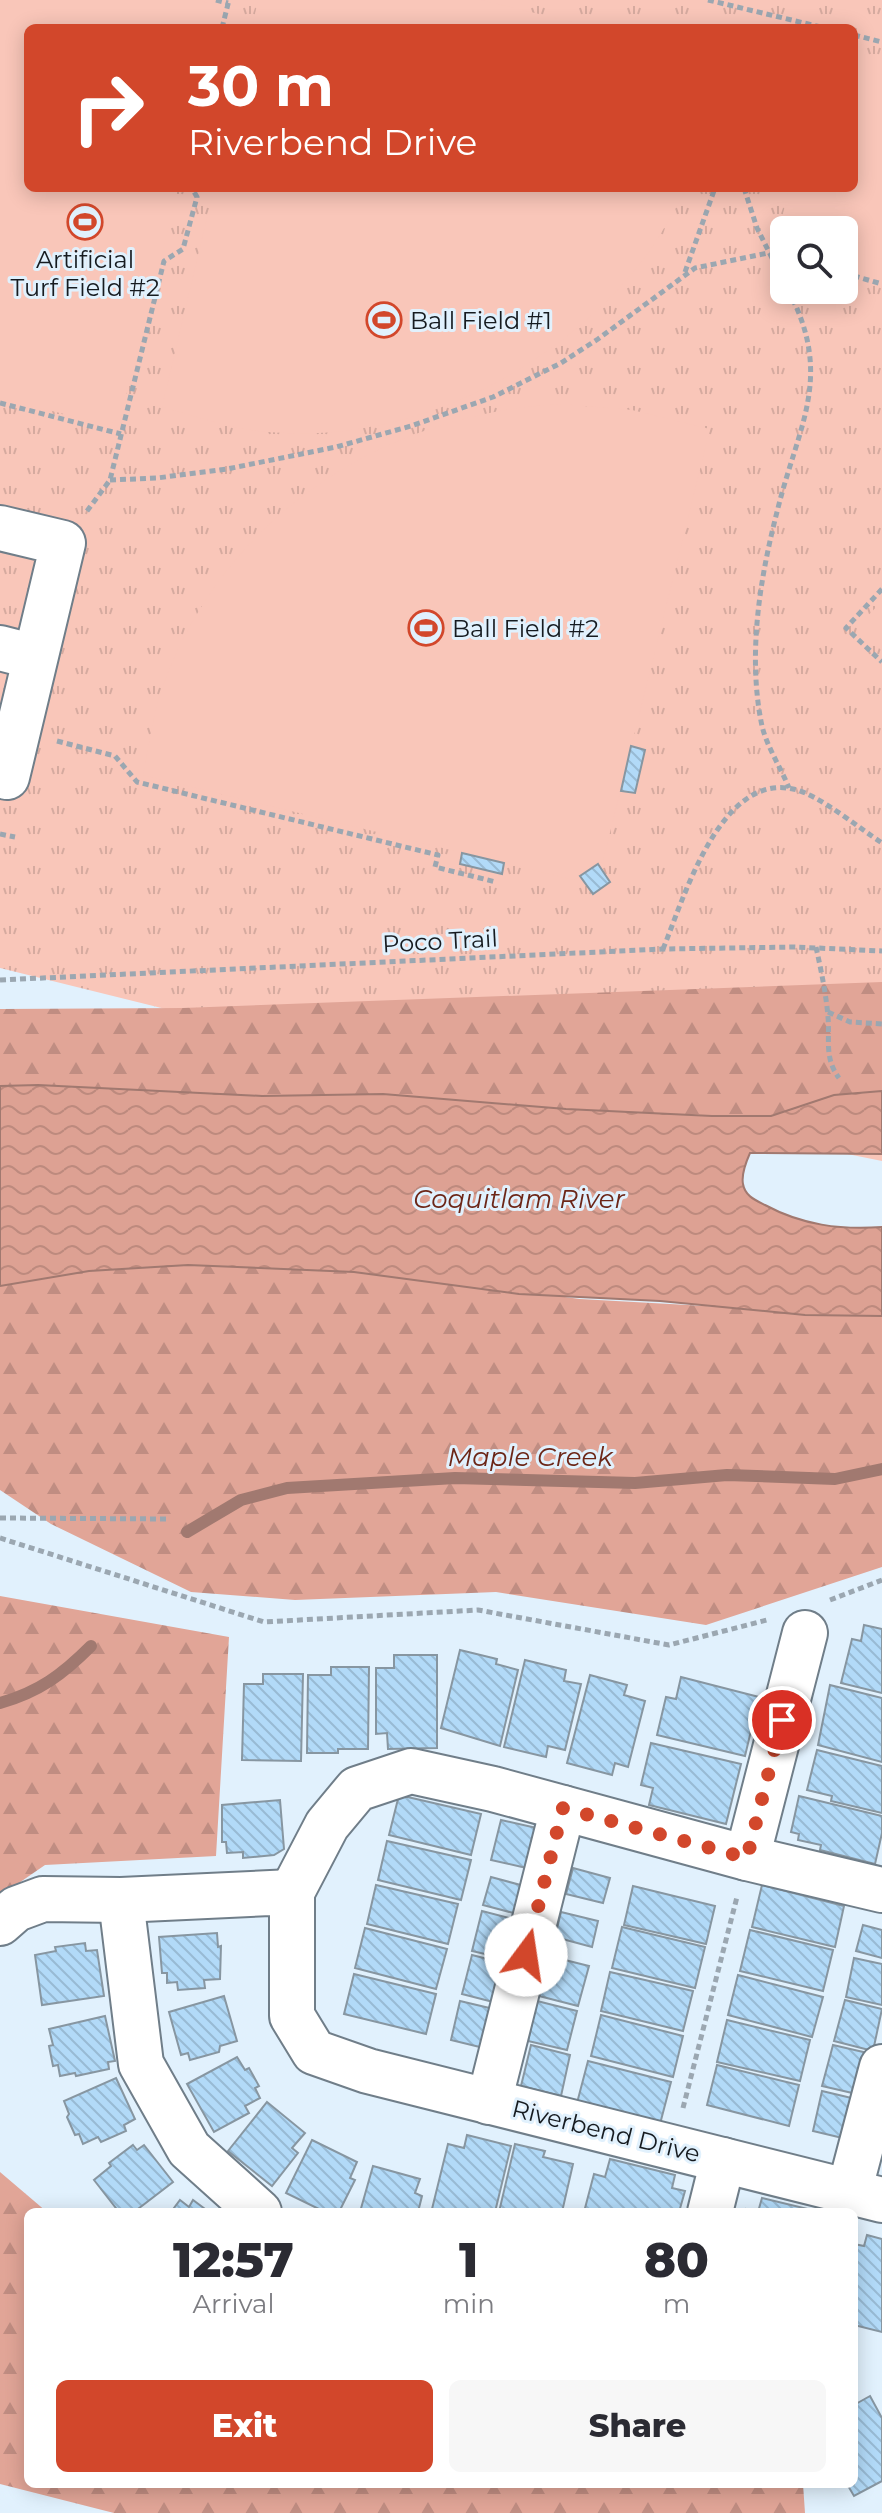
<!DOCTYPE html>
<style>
body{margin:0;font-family:Montserrat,sans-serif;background:#f7f7f7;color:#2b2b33;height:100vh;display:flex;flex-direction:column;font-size:30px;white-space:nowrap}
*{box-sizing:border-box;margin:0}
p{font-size:26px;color:#7c7c81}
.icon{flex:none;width:44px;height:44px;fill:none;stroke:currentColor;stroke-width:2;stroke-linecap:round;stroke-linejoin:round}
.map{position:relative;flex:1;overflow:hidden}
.sheet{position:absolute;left:24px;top:2208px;width:834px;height:280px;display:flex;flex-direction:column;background:#fff;border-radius:12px;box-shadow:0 4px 20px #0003}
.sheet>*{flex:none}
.banner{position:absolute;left:24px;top:24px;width:834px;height:168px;border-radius:12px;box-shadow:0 4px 20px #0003;background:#d2472b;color:#fff;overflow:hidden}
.tools{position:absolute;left:770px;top:216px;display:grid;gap:16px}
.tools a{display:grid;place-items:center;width:88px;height:88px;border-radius:12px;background:#fff;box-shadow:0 4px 20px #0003;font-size:40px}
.pin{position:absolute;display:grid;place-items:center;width:68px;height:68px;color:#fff;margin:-34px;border:4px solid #fff;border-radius:50%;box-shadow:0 2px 8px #0007}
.me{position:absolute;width:88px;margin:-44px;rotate:14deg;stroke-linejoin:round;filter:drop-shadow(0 0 6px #0008)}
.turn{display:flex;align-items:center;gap:28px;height:168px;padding:0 32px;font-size:36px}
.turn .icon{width:104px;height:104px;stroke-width:2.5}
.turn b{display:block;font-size:56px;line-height:68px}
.eta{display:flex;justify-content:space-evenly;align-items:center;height:136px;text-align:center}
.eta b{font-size:48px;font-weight:800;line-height:56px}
.cta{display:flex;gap:16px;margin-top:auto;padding:16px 32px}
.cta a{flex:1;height:92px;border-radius:12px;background:#d2472b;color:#fff;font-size:32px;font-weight:800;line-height:92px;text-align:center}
.cta a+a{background:#f7f7f7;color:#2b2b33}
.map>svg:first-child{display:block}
.grass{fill:url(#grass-tufts);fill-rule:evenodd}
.forest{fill:url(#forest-firs)}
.pitch{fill:#f9c6b9}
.water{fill:url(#water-waves);stroke:#a17970;stroke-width:2}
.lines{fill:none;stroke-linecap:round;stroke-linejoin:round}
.stream{stroke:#a17970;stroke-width:12}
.building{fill:url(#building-back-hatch);stroke:#8796a1;stroke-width:2}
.minor-casing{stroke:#707e89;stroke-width:48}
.path{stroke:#9ba7b1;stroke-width:5;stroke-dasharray:6 4;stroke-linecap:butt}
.minor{stroke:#fff;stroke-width:44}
.route{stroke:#d2472b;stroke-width:14;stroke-dasharray:0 25.2}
.labels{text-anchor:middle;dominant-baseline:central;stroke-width:6;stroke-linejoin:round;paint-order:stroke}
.poi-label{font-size:24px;fill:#161b20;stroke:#e1f1fd;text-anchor:start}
.street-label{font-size:24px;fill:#161b20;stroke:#e1f1fd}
.water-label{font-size:26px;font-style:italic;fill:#6c2617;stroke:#e1f1fd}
</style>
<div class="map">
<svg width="882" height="2513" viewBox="0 0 882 2513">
<defs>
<pattern id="grass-tufts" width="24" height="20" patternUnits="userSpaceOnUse" patternTransform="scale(2)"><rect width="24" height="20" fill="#f9c6b9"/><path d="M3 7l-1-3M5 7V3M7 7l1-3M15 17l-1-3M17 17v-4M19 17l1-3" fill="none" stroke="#d5aa9f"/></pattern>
<pattern id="forest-firs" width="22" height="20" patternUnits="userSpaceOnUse" patternTransform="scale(2)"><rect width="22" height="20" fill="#e1a597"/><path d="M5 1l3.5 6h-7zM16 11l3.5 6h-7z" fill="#c08d82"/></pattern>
<pattern id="water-waves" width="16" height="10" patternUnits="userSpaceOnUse" patternTransform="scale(2)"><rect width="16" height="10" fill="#dda193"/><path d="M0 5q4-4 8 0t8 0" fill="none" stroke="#bd8a7e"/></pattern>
<pattern id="building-back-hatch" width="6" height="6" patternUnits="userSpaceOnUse" patternTransform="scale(2)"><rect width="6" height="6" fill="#b2daf8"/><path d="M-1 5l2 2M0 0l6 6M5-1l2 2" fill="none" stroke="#98bad4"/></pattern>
</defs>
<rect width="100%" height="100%" fill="#e1f1fd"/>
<path class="grass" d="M0,0H882V1161L335,1051L0,968ZM28,28H854V188H28ZM784,230H844V290H784Z"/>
<g class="forest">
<path d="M882,982V1118L616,1124L0,1102V1009L183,1008Z"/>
<path d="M277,1259L580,1299L882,1316V1567L706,1625L496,1592L295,1600L191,1592L51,1524L0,1490V1273Z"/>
<path d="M0,1596L229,1637L216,1856L45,1865L0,1896Z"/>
<path d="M0,2172L47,2212H28V2484H803L805,2513H114L0,2484Z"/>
</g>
<g class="pitch">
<path d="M0,0H197L212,4L221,15L218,28H28V188H178L121,416L108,425L0,398Z"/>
<path d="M258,0H481L597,28H252Z"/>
<path d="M854,68L882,75V259L844,250V230H784V235H778L789,188H854Z"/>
<path d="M214,188H687C674,211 661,235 646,256C559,370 413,444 269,432C233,430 196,416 162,407Z"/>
<path d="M560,404L632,410L710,429L603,861L574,880L143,775C149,746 153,714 163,686C225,515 383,414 560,404Z"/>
<path d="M882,601V651L857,627Z"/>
</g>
<path class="water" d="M38,1085L262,1096L383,1094L566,1109L712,1116H771L834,1095L882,1091V1154L750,1153C746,1162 741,1174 743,1184C745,1196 755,1200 765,1205C802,1225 840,1230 882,1227V1316L805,1315L660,1301L519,1294L354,1272L188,1265L89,1271L0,1286V1086Z"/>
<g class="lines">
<g class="stream">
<path d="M187,1532L241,1500L287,1488L455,1478L635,1483L727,1475L835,1479L882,1469"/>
<path d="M0,1703C39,1692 62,1675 91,1646"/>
</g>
</g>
<g class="building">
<path d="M631,746L645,750L635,793L621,791Z"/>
<path d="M462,853L504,863L502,874L460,864Z"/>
<path d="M598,864L610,882L593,894L580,876Z"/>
<path d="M864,1625L882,1629V1693L841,1683L852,1639L861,1641Z"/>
<path d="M460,1650L497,1659L496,1664L518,1670L500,1746L441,1728Z"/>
<path d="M394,1655H437V1748L388,1749L387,1733L376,1734V1668H394Z"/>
<path d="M525,1660L566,1670L564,1681L581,1684L565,1750L548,1746L546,1757L504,1747Z"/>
<path d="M331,1667H369L368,1749H338V1753H307L308,1675H331Z"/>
<path d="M263,1674H303L301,1761L242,1760L244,1684H263Z"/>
<path d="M590,1675L627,1685L624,1695L645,1701L628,1767L615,1763L612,1775L567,1763Z"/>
<path d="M681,1677L759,1697L745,1756L657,1735L666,1697L676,1699Z"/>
<path d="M830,1685L882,1698V1762L818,1745Z"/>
<path d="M651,1743L741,1764L726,1824L649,1805L653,1788L641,1785Z"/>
<path d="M817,1750L882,1766V1813L831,1801L832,1796L807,1790Z"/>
<path d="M399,1795L481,1814L471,1855L389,1835Z"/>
<path d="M799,1796L882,1816V1833L875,1864L820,1850L821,1845L798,1840L799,1834L791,1832Z"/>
<path d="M280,1800L284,1849L274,1855L243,1858V1852L227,1853L226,1842H222V1805Z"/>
<path d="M501,1820L541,1829L531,1869L491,1860Z"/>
<path d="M387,1841L471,1860L461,1900L378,1880Z"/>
<path d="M573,1868L610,1878L603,1903L566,1894Z"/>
<path d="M491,1877L528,1887L521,1915L483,1905Z"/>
<path d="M376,1885L458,1904L448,1944L367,1924Z"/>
<path d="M762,1885L844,1906L835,1947L752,1927Z"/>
<path d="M633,1886L715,1906L706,1944L624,1925Z"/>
<path d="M482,1911L521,1921L511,1960L472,1951Z"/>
<path d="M561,1912L598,1921L592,1947L555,1937Z"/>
<path d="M863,1925L882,1930V1958L856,1951Z"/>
<path d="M622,1927L705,1947L695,1988L612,1968Z"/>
<path d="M365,1928L447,1949L436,1989L355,1968Z"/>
<path d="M750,1930L833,1950L823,1991L740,1971Z"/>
<path d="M217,1933L218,1947L221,1946L220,1979L204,1980L205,1988L178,1990L177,1982L167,1983V1973H162L159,1937Z"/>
<path d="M85,1943L86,1951L97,1950L104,1996L42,2005L35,1955L56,1951L55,1947Z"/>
<path d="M472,1955L511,1965L501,2004L462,1994Z"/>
<path d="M549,1956L589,1966L578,2006L539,1996Z"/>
<path d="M854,1958L882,1964V2005L846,1997Z"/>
<path d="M610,1972L693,1991L683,2031L601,2011Z"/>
<path d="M354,1974L436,1994L426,2034L344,2014Z"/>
<path d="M738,1975L823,1997L812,2037L728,2015Z"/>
<path d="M224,1996L237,2041L220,2046L219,2052L190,2060L188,2053L181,2055L169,2012Z"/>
<path d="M845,2000L882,2009L873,2051L834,2041Z"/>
<path d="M460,2001L498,2010L488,2049L451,2040Z"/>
<path d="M537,2001L577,2011L567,2050L528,2041Z"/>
<path d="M601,2015L683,2036L673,2077L591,2056Z"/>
<path d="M105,2016L115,2061L108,2062L109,2069L76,2076L75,2073L60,2076L58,2065L53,2066L49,2046L53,2045L49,2029Z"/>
<path d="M727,2020L810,2040L800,2081L717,2062Z"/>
<path d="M531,2045L570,2055L561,2096L521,2086Z"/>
<path d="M833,2045L872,2054L861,2095L822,2086Z"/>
<path d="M237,2057L245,2070L249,2068L259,2086L255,2088L260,2098L245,2106L249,2113L214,2132L187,2084Z"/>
<path d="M588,2061L671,2082L660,2124L577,2103Z"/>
<path d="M717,2065L799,2085L789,2126L707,2105Z"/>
<path d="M116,2078L135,2119L124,2125L126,2131L101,2142L98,2137L83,2144L79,2134L75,2135L67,2117L69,2114L64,2101Z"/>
<path d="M822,2091L860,2100L851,2140L813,2131Z"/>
<path d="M267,2102L305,2133L292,2148L298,2153L272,2186L228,2151Z"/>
<path d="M467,2135L511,2146L495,2212H444L432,2209L448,2144L464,2148Z"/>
<path d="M312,2140L357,2162L350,2178L355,2180L339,2212H325L286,2193Z"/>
<path d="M515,2144L545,2151L543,2157L573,2164L562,2212H499Z"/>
<path d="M133,2145L137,2150L144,2145L173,2182L134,2212H119L94,2180L111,2166L109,2163Z"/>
<path d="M610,2159L675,2175L672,2188L685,2191L679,2212H584L594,2174L605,2177Z"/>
<path d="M373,2166L420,2179L415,2193L422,2196L418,2212H360Z"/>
<path d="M762,2198L820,2212H745L746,2209L758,2212Z"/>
<path d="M180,2200L189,2207L193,2200L209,2212H171Z"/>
<path d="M867,2235L882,2239V2332L854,2325V2244L864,2246Z"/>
<path d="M870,2396L882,2418V2481L854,2496L847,2484H854V2405Z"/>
</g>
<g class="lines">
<defs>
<g id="minor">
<path d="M0,528L63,543L7,777L0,775"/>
<path d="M0,648L35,657"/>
<path d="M747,1858L805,1633"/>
<path d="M292,1892L327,1825L357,1789L411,1771L493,1789L747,1858L882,1890"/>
<path d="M121,1900L141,2064L189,2149L259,2212"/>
<path d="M0,1923L16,1909L43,1899L121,1900L292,1892V2016L314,2052L368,2071L882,2200"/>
<path d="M489,2102L563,1808"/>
<path d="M849,2192L882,2067"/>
<path d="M710,2212L723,2160"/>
</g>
</defs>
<use href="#minor" class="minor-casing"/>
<g class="path">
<path d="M216,0L228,3"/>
<path d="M708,0L825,28"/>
<path d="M222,28L229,0"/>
<path d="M854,35L882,42"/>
<path d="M744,188L757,228L784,282"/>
<path d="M775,255L781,235"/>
<path d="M685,272L715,188"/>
<path d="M844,273L882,284"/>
<path d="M788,290C834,376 799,424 778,508C760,577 747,655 762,726C767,747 781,768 789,788"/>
<path d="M0,403L121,434"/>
<path d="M110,480L157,478L227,469L336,447L411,426L493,397L561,363L598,339L695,268L768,253L784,257"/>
<path d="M87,511L110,480L164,261L183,249L197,197L192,188"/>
<path d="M882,589L846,628L882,662"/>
<path d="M57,741L115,756L137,782L438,855L435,867L496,882"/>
<path d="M0,834L15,837"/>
<path d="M816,947C821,970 826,993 828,1017C830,1040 824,1058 839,1078"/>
<path d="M663,949C684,898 720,773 793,789C818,794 859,828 882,843"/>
<path d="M0,980L663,949L795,947L882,951"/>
<path d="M828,1012L850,1022L882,1024"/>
<path d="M0,1518L170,1519"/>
<path d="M0,1538L264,1622L478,1610L669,1645L767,1620"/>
<path d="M830,1600L882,1580"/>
<path d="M683,2108L737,1897"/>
</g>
<use href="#minor" class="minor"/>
</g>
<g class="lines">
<path class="route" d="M526,1955L563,1808L747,1858L782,1720"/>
</g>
<defs>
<symbol id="stadium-ring" viewBox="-11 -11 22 22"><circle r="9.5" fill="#e1f1fd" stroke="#d2472b" stroke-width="1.5"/><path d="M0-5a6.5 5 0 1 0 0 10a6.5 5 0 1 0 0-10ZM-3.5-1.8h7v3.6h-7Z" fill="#d2472b"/></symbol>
</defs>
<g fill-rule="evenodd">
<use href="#stadium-ring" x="65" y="202" width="40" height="40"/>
<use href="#stadium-ring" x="364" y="300" width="40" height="40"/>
<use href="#stadium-ring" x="406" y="608" width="40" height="40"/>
</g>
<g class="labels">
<g class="poi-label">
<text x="85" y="259" text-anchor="middle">Artificial<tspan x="85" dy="28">Turf Field #2</tspan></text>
<text x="410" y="320">Ball Field #1</text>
<text x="452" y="628">Ball Field #2</text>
</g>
<g class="street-label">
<text transform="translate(440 941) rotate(-3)">Poco Trail</text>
<text transform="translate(606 2131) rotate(14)">Riverbend Drive</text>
</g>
<g class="water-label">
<text x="519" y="1199">Coquitlam River</text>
<text x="530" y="1457">Maple Creek</text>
</g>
</g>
</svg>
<div class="tools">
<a><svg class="icon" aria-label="search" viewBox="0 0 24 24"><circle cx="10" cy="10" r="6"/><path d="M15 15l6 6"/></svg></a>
</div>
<div class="pin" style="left:782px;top:1720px;background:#d93025"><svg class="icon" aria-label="arrive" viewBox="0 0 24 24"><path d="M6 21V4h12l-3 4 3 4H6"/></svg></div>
<svg class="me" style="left:526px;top:1955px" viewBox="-20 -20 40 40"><circle r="19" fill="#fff"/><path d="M0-13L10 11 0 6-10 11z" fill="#d2472b"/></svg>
<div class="banner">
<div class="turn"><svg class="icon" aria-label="right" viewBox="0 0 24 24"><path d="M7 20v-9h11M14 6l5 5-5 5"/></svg><div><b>30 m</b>Riverbend Drive</div></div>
</div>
<section class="sheet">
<div class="eta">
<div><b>12:57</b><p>Arrival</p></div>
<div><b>1</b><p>min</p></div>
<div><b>80</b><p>m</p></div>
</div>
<div class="cta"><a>Exit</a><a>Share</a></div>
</section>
</div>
